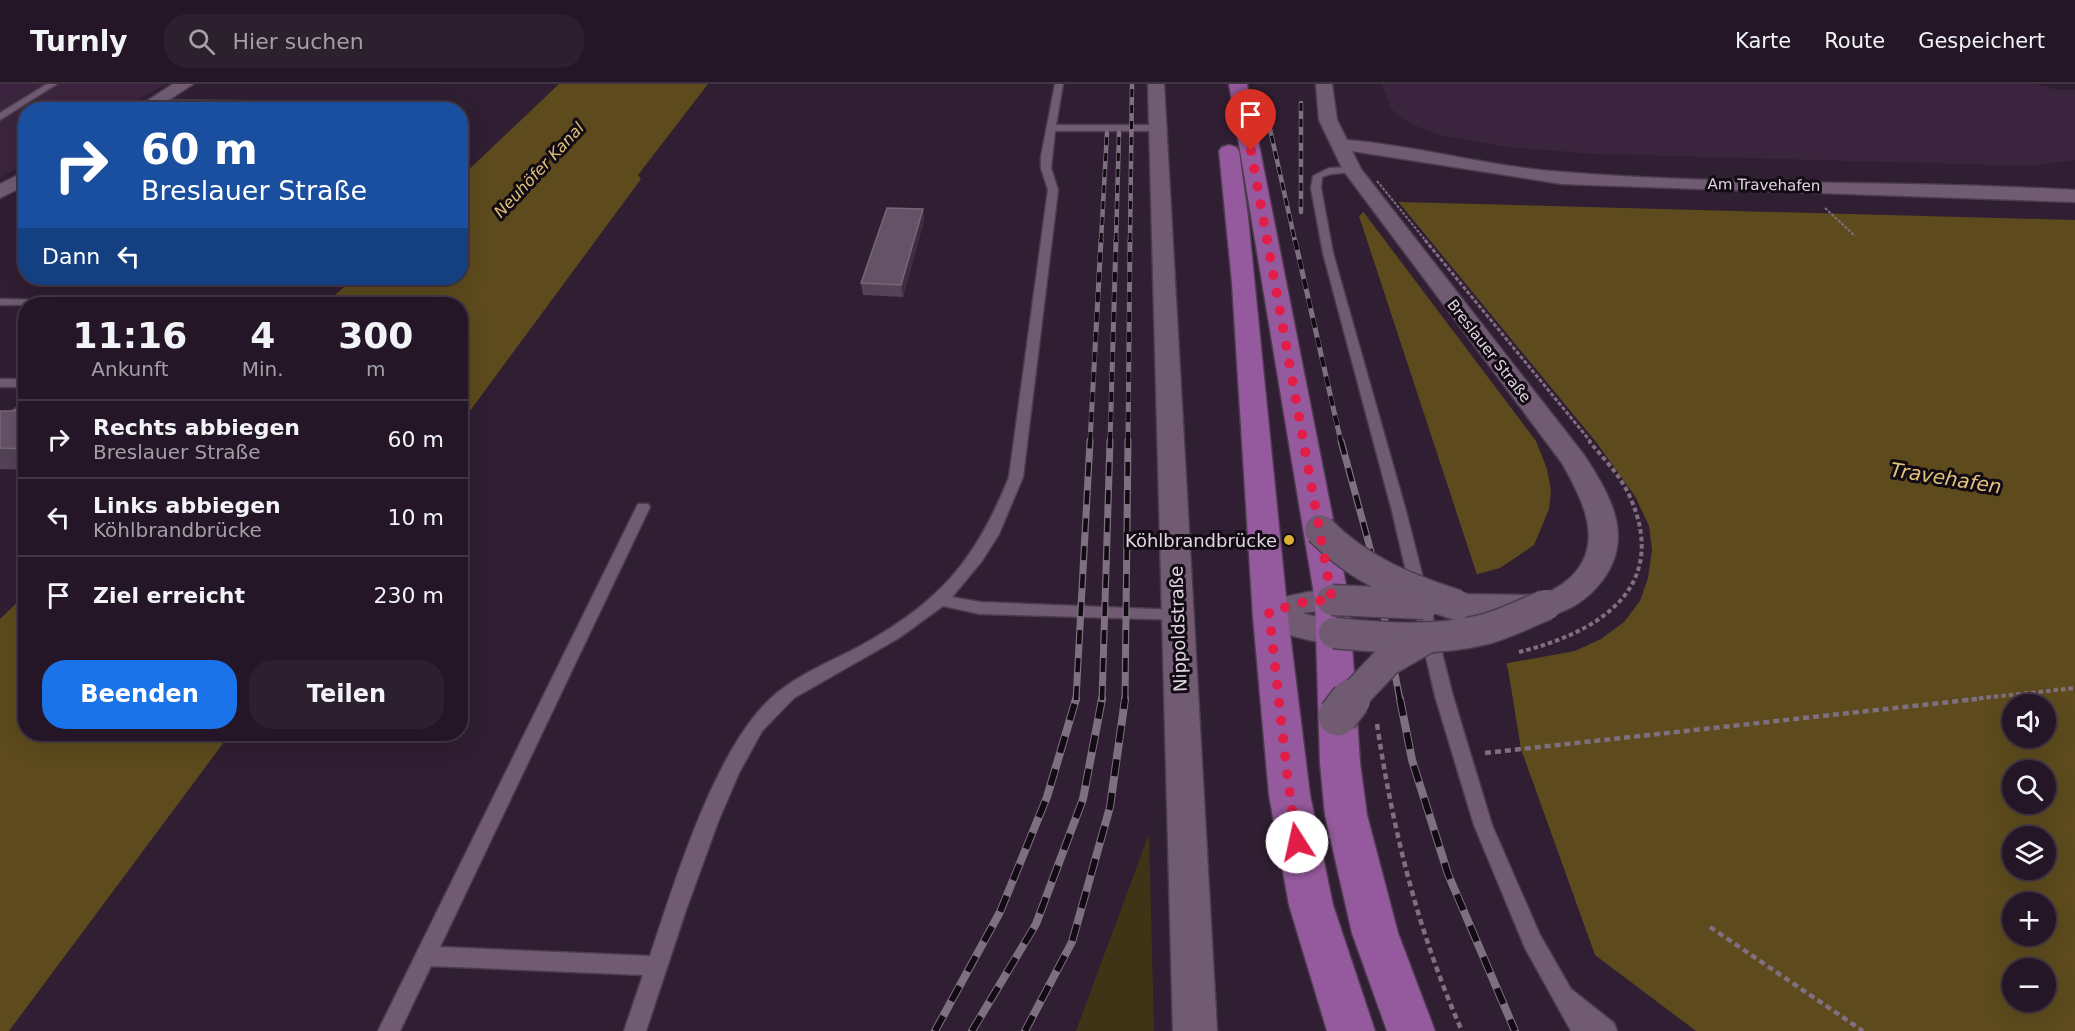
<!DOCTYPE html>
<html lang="de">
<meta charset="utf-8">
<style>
body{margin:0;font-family:"DejaVu Sans",sans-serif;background:#2c1f2e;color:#f1f3f6;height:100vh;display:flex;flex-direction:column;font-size:22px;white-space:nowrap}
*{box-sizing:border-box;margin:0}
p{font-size:20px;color:#a39fa7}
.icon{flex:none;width:33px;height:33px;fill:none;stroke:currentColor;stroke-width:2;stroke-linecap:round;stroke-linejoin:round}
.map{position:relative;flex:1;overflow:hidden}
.details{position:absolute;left:18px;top:213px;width:450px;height:444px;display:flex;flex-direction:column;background:#241626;border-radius:24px;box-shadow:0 6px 24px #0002,0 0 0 2px #413543}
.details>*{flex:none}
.top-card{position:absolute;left:18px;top:18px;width:450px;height:183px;border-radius:24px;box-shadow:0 6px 24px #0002,0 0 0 2px #413543;background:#1a4fa0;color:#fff;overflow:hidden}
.buttons{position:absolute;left:2002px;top:610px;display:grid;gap:12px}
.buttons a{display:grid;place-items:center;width:54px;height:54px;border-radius:50%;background:#241626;box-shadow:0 6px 24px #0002,0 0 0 2px #413543;font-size:30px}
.pin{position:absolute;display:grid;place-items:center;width:51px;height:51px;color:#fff;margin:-62px -26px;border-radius:50% 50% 50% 0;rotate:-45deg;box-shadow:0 0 6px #0007}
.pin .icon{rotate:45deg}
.me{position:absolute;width:66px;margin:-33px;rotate:350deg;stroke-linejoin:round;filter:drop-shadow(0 0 4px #0008)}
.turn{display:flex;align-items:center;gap:21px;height:126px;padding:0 24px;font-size:27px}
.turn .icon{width:78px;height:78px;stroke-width:2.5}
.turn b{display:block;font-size:42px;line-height:51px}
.then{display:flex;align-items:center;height:57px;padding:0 24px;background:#0003;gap:12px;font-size:22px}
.eta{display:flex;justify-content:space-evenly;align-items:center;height:102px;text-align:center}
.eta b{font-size:36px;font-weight:700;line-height:42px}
.cta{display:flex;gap:12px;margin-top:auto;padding:12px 24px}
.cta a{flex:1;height:69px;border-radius:24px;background:#1a73e8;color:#fff;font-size:24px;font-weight:700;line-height:69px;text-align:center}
.cta a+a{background:#2c1f2e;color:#f1f3f6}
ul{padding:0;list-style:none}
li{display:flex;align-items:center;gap:18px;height:78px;padding:0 24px;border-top:2px solid #413543}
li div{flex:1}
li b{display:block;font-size:22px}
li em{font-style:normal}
header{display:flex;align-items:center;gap:36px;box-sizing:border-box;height:84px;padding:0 30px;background:#241626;border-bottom:2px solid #413543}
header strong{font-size:28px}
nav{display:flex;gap:33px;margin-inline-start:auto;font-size:21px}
.search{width:420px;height:54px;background:#2c1f2e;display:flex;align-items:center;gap:15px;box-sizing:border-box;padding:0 21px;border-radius:24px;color:#a39fa7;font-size:22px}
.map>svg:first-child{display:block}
.built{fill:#3b243d}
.green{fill:#403416}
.water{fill:#5d4b1d;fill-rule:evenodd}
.pier{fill:#301e32}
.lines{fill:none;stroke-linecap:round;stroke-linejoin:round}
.service-casing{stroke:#4c3c4e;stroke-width:3}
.minor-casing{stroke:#4c3c4e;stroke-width:3}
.primary-casing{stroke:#4c3c4e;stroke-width:3}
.path-far2{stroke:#7f6f80;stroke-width:2;stroke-dasharray:3 1.5;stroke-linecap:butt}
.path-far1{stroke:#7f6f80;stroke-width:4;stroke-dasharray:4.5 3;stroke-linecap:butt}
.path{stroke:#7f6f80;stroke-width:4.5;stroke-dasharray:6 4;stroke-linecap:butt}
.service{fill:#705b73;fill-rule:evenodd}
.minor{fill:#705b73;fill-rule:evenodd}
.primary{fill:#955a9d;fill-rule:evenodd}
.rail-far3-casing{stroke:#7f7081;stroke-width:4.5}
.rail-far2-casing{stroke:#7f7081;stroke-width:5}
.rail-far1-casing{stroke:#7f7081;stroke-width:7}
.rail-casing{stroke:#7f7081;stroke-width:8}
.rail-far3{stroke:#130b14;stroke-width:3;stroke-dasharray:8;stroke-linecap:butt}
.rail-far2{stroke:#130b14;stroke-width:4;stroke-dasharray:10;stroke-linecap:butt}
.rail-far1{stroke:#130b14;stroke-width:4.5;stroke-dasharray:14;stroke-linecap:butt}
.rail{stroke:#130b14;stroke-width:6;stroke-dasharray:17;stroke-linecap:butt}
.minor-bridge-far1-casing{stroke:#4c3c4e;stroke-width:33;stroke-linecap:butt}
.minor-bridge-casing{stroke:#4c3c4e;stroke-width:42;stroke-linecap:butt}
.path-bridge-far3{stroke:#7f6f80;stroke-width:2;stroke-dasharray:3 1.5;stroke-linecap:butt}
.path-bridge-far2{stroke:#7f6f80;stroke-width:3;stroke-dasharray:4 2;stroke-linecap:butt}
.path-bridge-far1{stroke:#7f6f80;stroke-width:4;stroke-dasharray:4.5 3;stroke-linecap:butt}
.path-bridge{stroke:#7f6f80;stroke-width:4.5;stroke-dasharray:6 4;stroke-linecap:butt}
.minor-bridge-far1{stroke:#705b73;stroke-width:30}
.minor-bridge{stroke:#705b73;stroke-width:39}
.wall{fill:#544257}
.shaded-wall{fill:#402d42}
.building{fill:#645266;stroke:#776679;stroke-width:1.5}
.route{stroke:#e11d48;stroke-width:10;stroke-dasharray:0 18}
.poi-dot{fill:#deb133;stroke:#130b14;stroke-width:2}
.labels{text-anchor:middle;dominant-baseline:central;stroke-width:6;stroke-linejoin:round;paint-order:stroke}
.far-street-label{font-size:15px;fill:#e0d4e1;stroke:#130b14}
.far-water-label{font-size:16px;font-style:italic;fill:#e1c27a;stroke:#130b14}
.poi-label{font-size:18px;fill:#e0d4e1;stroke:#130b14;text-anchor:end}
.street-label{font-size:18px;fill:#e0d4e1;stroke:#130b14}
.water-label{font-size:20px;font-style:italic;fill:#e1c27a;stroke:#130b14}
</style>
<header>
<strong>Turnly</strong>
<div class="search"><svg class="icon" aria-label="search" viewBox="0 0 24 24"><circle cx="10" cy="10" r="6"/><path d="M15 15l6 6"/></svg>Hier suchen</div>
<nav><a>Karte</a><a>Route</a><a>Gespeichert</a></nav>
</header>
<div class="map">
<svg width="2075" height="947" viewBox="0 0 2075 947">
<rect width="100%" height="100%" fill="#301e32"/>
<g class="built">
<path d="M0,0H166L121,25L26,26L25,80L0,94Z"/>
<path d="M1382,0H2035L2058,6H2075V76L2030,82L1595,70L1506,63L1443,52L1410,40L1391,25Z"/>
</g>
<path class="green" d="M1149,750L1154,947H1076Z"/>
<g class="water">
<path d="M559,0H708L638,91L641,95L461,339L460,220H325L354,194H460L461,93Z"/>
<path d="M1400,118L2075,136V947H1696L1595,871L1521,665L1508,585L1359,132L1370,122ZM2013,621H2046V654H2013ZM2013,687H2046V720H2013ZM2013,753H2046V786H2013ZM2013,819H2046V852H2013ZM2013,885H2046V918H2013Z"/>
<path d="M25,511L26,650H230L9,947H0V535Z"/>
</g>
<path class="pier" d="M1396,115L1596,358L1635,412L1649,442L1652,466L1648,494L1640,517L1624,538L1601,555L1575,567L1503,580L1474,491L1500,484L1534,461L1549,425L1551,406L1547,385L1536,357L1362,126L1369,120Z"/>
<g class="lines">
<defs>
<g id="service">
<path d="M47,0H57L0,36V29Z"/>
<path d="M1055,0H1063L1056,41H1158L1162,44L1158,47H1055L1051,84L1058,106L1023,393L999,450L982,477L952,513L980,518L1178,526L1184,528L1186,532L1184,536L980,530L943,522L899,554L794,614L762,647L739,689L718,738L686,826L646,947H624L643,891L431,882L400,947H378L638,420H648L650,423L440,863L650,872C675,797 714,668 770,615C796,591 830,578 860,562C939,519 976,476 1009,393L1048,106L1041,84V73Z"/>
<path d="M153,16L285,18L289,21L285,24L150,21V17Z"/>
<path d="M1352,83L1355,84V88L1331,90L1322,93L1321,104L1333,169L1406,427L1453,612L1492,741L1540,851L1571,905L1614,939L1617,947H1571L1525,864L1474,741L1435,612L1392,427L1323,169L1311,104L1313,92L1329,84Z"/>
<path d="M0,215L95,217L101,220L0,221Z"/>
<rect x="0" y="295" width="26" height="8"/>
<path d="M26,318V328L0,344V334Z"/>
</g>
<g id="minor">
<path d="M173,0H193L154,26H133Z"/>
<path d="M1148,0H1164L1217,947H1173Z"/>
<path d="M1316,0H1332L1337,36L1347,56C1419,62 1490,83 1562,88C1733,102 1904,96 2075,106V118L1562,100L1352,67L1361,85L1584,371C1613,415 1637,459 1596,504C1582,519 1565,529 1545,532C1516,537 1486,532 1457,532L1446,529L1441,521L1446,513L1457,510L1534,511C1549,510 1560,503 1571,493C1606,459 1582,415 1562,379L1343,86L1319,36Z"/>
<path d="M26,87V101L0,114V100Z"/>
<path d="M1332,505L1343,508L1348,516L1343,524L1302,529L1345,541L1350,549L1345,557C1323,564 1265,548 1253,528L1258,520C1283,513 1306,507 1332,505Z"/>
</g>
<g id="primary">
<path d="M1229,0H1247L1349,516L1360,679L1367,731L1398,849L1435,947H1387L1352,849L1325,731L1320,679L1315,516Z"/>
<path d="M1229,61L1236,63L1239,67L1248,133L1288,533L1310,711L1333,821L1375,947H1327L1289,821L1269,711L1253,533L1232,199L1219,67L1222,63Z"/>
</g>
</defs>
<use href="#service" class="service-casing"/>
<use href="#minor" class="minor-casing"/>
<use href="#primary" class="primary-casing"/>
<path class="path-far2" d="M1825,124L1855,152"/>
<path class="path-far1" d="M1964,616L2075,604"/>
<g class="path">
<path d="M1485,669L1977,615"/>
<path d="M1710,843L1863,947"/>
</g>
<use href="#service" class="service"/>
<use href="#minor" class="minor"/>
<use href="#primary" class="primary"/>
<defs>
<g id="rail-far3">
<path d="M1301,19V128"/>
<path d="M1268,36L1295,157"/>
<path d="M1101,157L1107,49"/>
<path d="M1116,157L1119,49"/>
<path d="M1130,157L1132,0"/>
</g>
<g id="rail-far2">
<path d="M1295,156L1341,358"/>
<path d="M1090,358L1101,156"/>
<path d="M1110,358L1116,156"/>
<path d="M1128,358L1130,156"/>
</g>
<g id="rail-far1">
<path d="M1341,357L1373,475L1400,616"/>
<path d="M1076,616L1090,357"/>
<path d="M1102,616L1110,357"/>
<path d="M1125,616L1128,357"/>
</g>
<g id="rail">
<path d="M1400,615L1412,676L1448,790L1515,947"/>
<path d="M935,947L1000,828L1047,713L1076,615"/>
<path d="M972,947L1036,840L1083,715L1102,615"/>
<path d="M1025,947L1072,858L1110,723L1125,615"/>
</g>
</defs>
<use href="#rail-far3" class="rail-far3-casing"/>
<use href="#rail-far2" class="rail-far2-casing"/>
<use href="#rail-far1" class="rail-far1-casing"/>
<use href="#rail" class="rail-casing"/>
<use href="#rail-far3" class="rail-far3"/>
<use href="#rail-far2" class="rail-far2"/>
<use href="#rail-far1" class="rail-far1"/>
<use href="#rail" class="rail"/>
<defs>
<g id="minor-bridge-far1">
<path d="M1320,446C1359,486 1405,504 1457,521"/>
<path d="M1332,516L1424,520"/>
<path d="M1334,549C1384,554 1436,558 1486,545C1507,539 1526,529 1546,521"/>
<path d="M1350,616L1387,577L1427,554"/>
</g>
<path id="minor-bridge" d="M1338,632L1351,615"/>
</defs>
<use href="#minor-bridge-far1" class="minor-bridge-far1-casing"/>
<use href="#minor-bridge" class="minor-bridge-casing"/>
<path class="path-bridge-far3" d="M1377,97L1426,157"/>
<path class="path-bridge-far2" d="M1425,156L1591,358"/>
<path class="path-bridge-far1" d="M1519,568C1597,549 1671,505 1630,413C1621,392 1603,374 1589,357"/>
<path class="path-bridge" d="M1377,640C1393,747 1418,848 1462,947"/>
<use href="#minor-bridge-far1" class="minor-bridge-far1"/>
<use href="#minor-bridge" class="minor-bridge"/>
</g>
<g class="wall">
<path d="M923,125L924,136L903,213L863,211L861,199Z"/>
<path d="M0,327H26V386L0,385Z"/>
</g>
<g class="shaded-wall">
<path d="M390,21L391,26H384Z"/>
<path d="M923,125L924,136L903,213L901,201Z"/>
</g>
<g class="building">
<path d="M267,19L390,21L384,26H257Z"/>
<path d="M887,124L923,125L901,201L861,199Z"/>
<path d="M0,327H26V365L0,364Z"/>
</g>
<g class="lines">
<path class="route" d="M1251,67L1332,516L1304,518L1269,528L1288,698L1297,758"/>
</g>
<circle class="poi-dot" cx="1289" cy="456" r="6"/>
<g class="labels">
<g class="far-street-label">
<text transform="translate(1764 101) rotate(1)">Am Travehafen</text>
<text transform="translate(1489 267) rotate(52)">Breslauer Straße</text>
</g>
<g class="far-water-label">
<text transform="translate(539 86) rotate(-47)">Neuhöfer Kanal</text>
</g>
<g class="poi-label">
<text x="1277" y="456">Köhlbrandbrücke</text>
</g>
<g class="street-label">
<text transform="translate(1178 545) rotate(-92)">Nippoldstraße</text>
</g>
<g class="water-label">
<text transform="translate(1946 394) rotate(9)">Travehafen</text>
</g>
</g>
</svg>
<div class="buttons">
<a><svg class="icon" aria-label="sound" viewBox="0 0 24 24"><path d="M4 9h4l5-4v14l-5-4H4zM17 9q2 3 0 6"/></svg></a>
<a><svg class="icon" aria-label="search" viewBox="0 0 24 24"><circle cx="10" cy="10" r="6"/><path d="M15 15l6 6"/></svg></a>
<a><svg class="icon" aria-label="layers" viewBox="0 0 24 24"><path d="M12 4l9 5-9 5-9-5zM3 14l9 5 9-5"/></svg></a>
<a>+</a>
<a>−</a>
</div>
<div class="pin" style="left:1251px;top:67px;background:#d93025"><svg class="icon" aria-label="arrive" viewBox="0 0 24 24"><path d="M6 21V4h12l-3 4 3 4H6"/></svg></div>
<svg class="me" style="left:1297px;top:758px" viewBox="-20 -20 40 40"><circle r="19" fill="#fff"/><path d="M0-13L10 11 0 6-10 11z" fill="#e11d48"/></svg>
<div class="top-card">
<div class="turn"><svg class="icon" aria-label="right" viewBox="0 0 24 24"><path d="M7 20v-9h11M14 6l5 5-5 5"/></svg><div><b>60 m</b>Breslauer Straße</div></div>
<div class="then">Dann<svg class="icon" aria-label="left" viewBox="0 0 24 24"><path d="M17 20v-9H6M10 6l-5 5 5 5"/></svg></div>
</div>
<section class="details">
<div class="eta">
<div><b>11:16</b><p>Ankunft</p></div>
<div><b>4</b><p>Min.</p></div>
<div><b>300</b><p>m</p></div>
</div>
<ul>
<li><svg class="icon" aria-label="right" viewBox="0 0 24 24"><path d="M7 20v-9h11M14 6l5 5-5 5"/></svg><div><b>Rechts abbiegen</b><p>Breslauer Straße</p></div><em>60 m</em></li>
<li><svg class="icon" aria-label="left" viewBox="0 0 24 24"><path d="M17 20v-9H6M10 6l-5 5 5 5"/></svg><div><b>Links abbiegen</b><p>Köhlbrandbrücke</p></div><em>10 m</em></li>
<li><svg class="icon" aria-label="arrive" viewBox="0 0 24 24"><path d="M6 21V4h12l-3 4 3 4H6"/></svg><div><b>Ziel erreicht</b></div><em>230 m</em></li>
</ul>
<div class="cta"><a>Beenden</a><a>Teilen</a></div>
</section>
</div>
